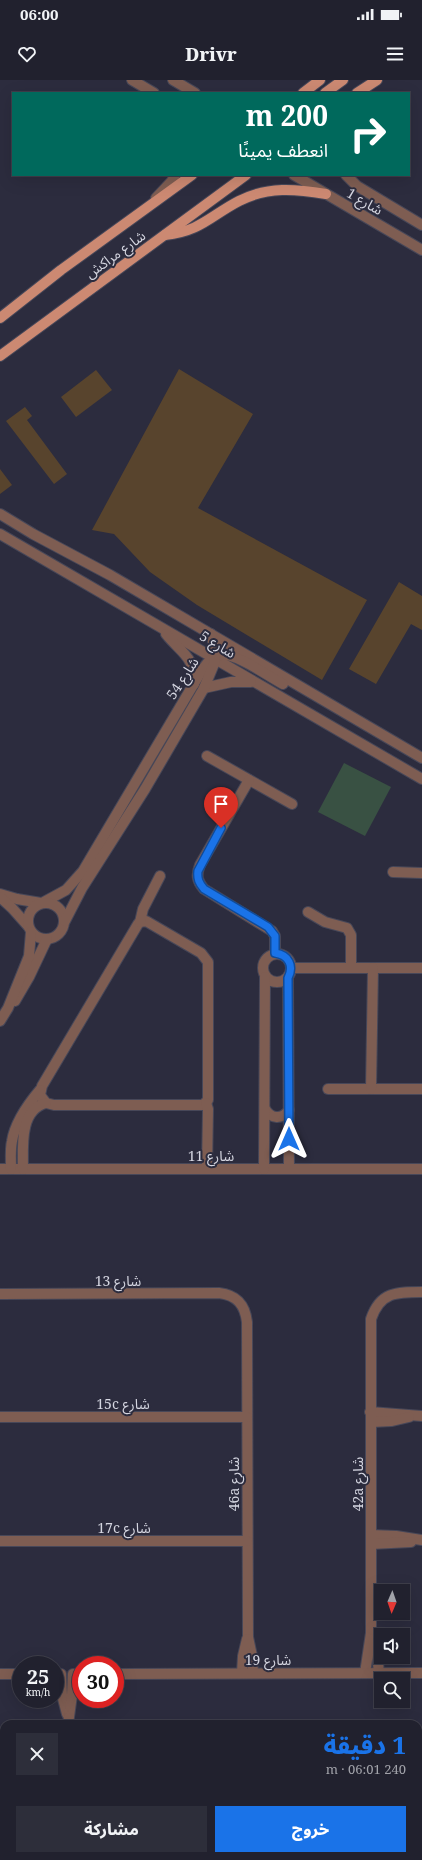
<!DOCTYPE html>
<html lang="ar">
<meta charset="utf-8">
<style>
body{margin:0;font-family:"Noto Serif","Noto Sans Arabic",serif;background:#2d2e3a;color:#f1f3f6;direction:rtl;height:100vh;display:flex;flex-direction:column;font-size:15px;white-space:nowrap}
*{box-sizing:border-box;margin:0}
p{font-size:13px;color:#a2a3aa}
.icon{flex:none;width:22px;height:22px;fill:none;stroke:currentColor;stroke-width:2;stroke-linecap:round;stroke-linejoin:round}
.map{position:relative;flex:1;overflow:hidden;direction:ltr}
.panel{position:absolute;left:0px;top:1640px;width:422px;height:140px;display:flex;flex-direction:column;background:#21212e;border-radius:12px 12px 0 0;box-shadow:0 4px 16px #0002,0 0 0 1px #3e3e4a;direction:rtl}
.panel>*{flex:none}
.guide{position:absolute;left:12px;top:12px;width:398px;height:84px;border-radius:0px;box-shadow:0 4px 16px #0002,0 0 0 1px #3e3e4a;direction:rtl;background:#00695c;color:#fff;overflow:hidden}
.needle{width:26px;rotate:182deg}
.controls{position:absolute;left:374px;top:1504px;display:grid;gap:8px}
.controls a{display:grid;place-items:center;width:36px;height:36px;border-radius:0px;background:#21212e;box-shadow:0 4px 16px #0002,0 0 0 1px #3e3e4a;font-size:20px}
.speed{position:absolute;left:12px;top:1576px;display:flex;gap:8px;font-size:20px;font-weight:700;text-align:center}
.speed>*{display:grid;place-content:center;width:52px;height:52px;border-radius:50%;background:#21212e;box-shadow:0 4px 16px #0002,0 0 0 1px #3e3e4a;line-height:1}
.speed small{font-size:10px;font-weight:400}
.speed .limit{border:6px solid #d22;background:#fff;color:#111}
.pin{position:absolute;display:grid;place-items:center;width:34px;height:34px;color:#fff;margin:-41px -17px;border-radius:50% 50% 50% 0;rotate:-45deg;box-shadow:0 0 4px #0007}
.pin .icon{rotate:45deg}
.me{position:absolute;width:44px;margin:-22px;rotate:0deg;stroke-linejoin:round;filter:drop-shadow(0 0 3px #0008)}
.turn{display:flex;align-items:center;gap:14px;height:84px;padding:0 16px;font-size:18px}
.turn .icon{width:52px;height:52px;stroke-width:2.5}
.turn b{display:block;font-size:28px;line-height:34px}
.round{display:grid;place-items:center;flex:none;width:42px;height:42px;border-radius:0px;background:#2d2e3a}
.overview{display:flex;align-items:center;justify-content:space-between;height:68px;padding:0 16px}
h1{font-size:24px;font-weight:800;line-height:30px;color:#1a73e8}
.cta{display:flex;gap:8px;margin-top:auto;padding:8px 16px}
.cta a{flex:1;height:46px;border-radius:0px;background:#1a73e8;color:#fff;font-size:16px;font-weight:800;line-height:46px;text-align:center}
.cta a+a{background:#2d2e3a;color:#f1f3f6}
.status{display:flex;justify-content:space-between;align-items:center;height:28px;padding:0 20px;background:#21212e;direction:ltr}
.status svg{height:11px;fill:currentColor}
header{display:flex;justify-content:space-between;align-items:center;height:52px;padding:0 16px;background:#21212e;font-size:18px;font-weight:800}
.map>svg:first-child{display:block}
.green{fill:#395143}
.building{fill:#58442d}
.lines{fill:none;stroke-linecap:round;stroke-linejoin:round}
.minor-casing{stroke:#474758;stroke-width:12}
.tertiary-casing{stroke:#474758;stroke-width:12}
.primary-casing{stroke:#474758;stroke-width:12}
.minor{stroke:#7e5d52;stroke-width:10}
.tertiary{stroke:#7e5d52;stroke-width:10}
.primary{stroke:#cc8972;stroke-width:10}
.route-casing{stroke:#114b97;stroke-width:10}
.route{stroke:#1a73e8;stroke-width:7}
.labels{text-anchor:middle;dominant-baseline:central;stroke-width:4;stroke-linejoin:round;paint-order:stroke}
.street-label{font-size:14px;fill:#d5d6e1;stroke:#2c2c3e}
</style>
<div class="status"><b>06:00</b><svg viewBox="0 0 49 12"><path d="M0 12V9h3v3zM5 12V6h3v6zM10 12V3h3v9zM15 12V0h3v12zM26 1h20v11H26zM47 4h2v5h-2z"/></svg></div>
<header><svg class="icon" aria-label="menu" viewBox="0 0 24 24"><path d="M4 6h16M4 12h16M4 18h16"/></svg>Drivr<svg class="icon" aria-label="heart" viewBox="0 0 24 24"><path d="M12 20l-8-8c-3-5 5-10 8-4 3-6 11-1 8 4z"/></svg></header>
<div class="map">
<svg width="422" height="1780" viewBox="0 0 422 1780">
<rect width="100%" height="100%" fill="#2c2c3e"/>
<path class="green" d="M344,683L391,707L365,756L318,732Z"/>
<g class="building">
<path d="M179,289L253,334L198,428L367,520L322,600L197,525L150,492L114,454L92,450Z"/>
<path d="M96,290L112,310L76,337L61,317Z"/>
<path d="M25,327L32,336L27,340L67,394L54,404L6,341Z"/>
<path d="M0,389L12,405L0,414Z"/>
<path d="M399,502L422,516V550L411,544L376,604L349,589Z"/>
</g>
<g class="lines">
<defs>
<g id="minor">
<path d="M207,676L292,724"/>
<path d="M249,700L200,785C196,795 197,801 204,809L272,851L275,856V873"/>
<path d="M393,792L422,793"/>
<path d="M308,832L325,842L347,848L351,855V888"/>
<path d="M146,841L201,873L208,882V1020L203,1025H54L46,1023L40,1015L42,1006L138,844L140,842Z"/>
<path d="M140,842L143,829L160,796"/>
<circle cx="277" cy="888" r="14"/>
<path d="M291,888H422"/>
<path d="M288,897L289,1089"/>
<path d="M328,1009H422"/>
<path d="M371,1009L373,888"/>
<path d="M206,1023L208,1029L207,1089"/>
<path d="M265,1029C271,1039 282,1040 289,1030"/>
<path d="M0,1089H422"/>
<path d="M11,1089C11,1080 10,1070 12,1061C15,1043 29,1023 40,1010"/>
<path d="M23,1089C23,1067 19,1030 46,1023"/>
<path d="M264,1089L265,897"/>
<path d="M0,1214L219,1213C237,1215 245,1225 247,1242L248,1557L252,1576L253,1593"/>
<path d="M370,1332L422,1336"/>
<path d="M0,1337H247"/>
<path d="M371,1342L392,1341L409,1337"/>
<path d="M371,1455L396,1456L422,1460"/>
<path d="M0,1461H247"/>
<path d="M371,1464L411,1462"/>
<path d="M371,1555L377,1574L379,1593"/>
<path d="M242,1593L243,1576L247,1559"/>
<path d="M365,1593L371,1553V1239C380,1212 396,1212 422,1212"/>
<path d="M0,1594H21"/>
<path d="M61,1594L62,1615L67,1634"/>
<path d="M115,1594L422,1593"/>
<path d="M68,1644L72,1615L73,1594"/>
<path d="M418,1678H422"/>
<path d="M0,1680H4"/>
<path d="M206,1776V1780"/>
<path d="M67,1780V1776"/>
</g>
<g id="tertiary">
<path d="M132,0L154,13"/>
<path d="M173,0L195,13"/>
<path d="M294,95L422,170"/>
<path d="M346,95L357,106L422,145"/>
<path d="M156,118L172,101L175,95"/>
<path d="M0,434L33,454L110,495L422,678"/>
<path d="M0,454L422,699"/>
<path d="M166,554C181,573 195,576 194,604"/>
<path d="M204,608L231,602H251"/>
<path d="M0,814L17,819L41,823"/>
<path d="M0,817L12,828L28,846"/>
<path d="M44,822L66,810L83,791L202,590C206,584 213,576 221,575C236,573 268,596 283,604"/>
<circle cx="46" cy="841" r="18"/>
<path d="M65,841L82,808L145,709L204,608L214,584L215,569L211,554"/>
<path d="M15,921L29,897L47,859"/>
<path d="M0,941L8,928L29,876L31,852"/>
</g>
<g id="primary">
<path d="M303,13L320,0"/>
<path d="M325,13L343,0"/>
<path d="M357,13L377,0"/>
<path d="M165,155C201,151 210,136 239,121C268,106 296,109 326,114"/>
<path d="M0,238L61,190L192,95"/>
<path d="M0,276L246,95"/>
</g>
</defs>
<use href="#minor" class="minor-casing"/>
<use href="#tertiary" class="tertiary-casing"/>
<use href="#primary" class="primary-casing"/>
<use href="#minor" class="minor"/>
<use href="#tertiary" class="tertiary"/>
<use href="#primary" class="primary"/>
</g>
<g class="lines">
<defs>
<path id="route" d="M221,748L198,791C197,799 199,803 204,809L268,847L275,856V873C289,875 294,886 288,898L289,1059"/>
</defs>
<use href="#route" class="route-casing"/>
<use href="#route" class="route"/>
</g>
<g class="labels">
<g class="street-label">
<text transform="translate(365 121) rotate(30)">شارع 1</text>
<text transform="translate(115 174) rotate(-36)">شارع مراكش</text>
<text transform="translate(218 564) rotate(31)">شارع 5</text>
<text transform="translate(182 598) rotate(-57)">شارع 54</text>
<text x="211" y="1075">شارع 11</text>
<text x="118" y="1200">شارع 13</text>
<text x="123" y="1323">15c شارع</text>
<text transform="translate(233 1404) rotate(-90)">46a شارع</text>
<text transform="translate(357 1404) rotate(-90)">42a شارع</text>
<text x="124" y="1447">17c شارع</text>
<text x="268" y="1579">شارع 19</text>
</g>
</g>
</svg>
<div class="controls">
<a><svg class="needle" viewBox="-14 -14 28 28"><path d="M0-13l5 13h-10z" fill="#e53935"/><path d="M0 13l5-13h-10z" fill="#a2a3aa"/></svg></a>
<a><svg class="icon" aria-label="sound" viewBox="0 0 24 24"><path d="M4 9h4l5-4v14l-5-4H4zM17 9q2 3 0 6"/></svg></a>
<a><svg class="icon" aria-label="search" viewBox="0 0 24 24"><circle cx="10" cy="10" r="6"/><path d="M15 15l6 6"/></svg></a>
</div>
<div class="speed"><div>25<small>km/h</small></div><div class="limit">30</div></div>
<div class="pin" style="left:221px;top:748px;background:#d93025"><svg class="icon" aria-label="arrive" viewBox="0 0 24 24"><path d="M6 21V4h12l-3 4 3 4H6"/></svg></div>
<svg class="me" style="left:289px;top:1059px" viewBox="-20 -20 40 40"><path d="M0-17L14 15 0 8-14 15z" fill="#1a73e8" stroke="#fff" stroke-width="4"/></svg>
<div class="guide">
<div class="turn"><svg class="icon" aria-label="right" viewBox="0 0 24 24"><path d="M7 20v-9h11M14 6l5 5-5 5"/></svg><div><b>200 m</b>انعطف يمينًا</div></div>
</div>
<section class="panel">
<div class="overview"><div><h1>1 دقيقة</h1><p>240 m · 06:01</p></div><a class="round"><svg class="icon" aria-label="close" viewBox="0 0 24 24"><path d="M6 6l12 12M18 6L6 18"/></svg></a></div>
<div class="cta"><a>خروج</a><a>مشاركة</a></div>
</section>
</div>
